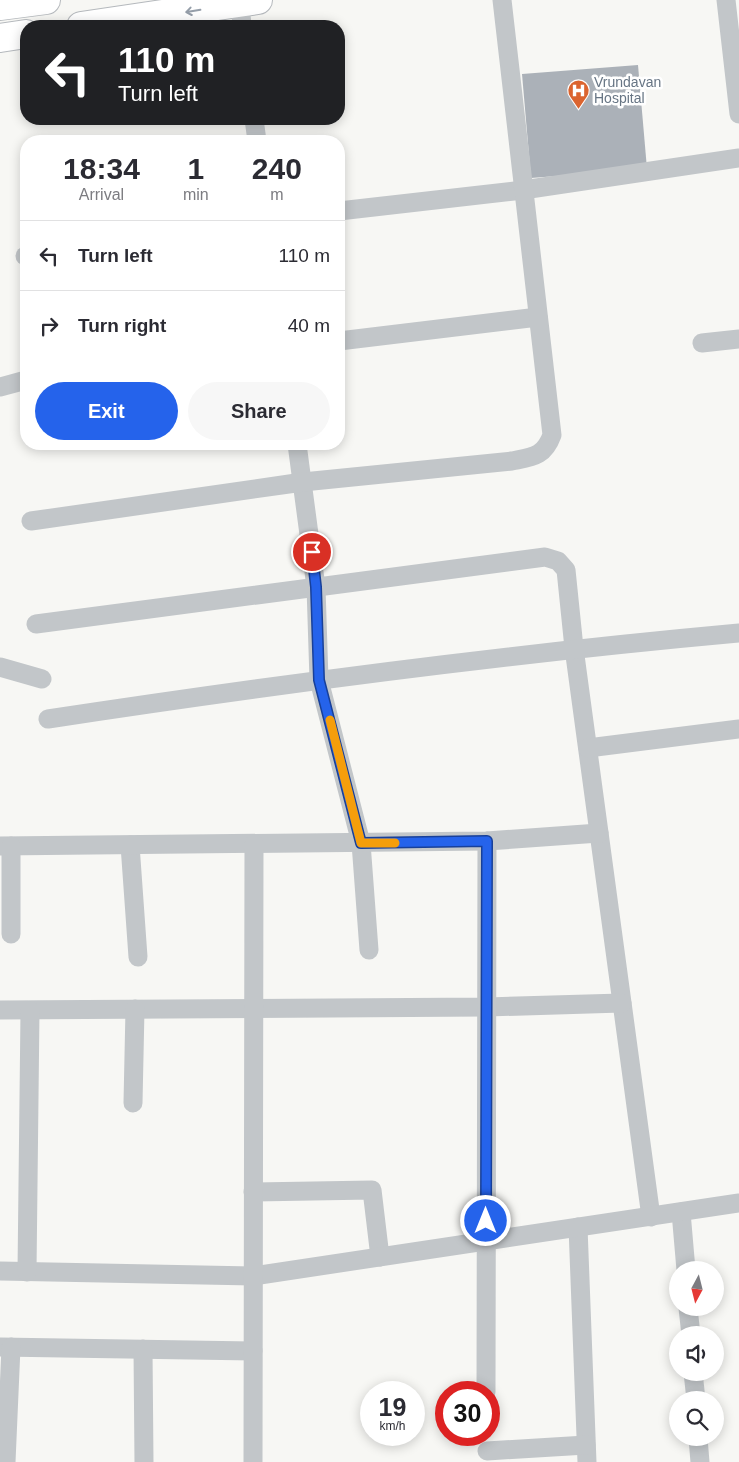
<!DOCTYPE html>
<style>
body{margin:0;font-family:Helvetica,sans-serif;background:#f7f7f7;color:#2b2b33;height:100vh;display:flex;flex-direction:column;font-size:19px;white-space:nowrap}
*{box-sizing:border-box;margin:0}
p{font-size:16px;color:#7c7c81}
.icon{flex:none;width:28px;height:28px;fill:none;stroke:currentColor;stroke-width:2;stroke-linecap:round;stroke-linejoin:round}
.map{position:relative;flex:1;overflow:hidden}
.drawer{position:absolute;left:20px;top:135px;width:325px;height:315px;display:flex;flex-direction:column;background:#fff;border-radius:20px;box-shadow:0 2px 12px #0003}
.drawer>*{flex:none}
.guide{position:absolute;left:20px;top:20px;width:325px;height:105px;border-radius:20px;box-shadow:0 2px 12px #0003;background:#202124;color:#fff;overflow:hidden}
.needle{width:32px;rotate:187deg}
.tools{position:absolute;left:669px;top:1261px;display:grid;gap:10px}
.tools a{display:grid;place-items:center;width:55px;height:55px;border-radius:50%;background:#fff;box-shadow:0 2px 12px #0003;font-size:25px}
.speed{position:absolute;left:360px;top:1381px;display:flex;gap:10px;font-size:25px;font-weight:700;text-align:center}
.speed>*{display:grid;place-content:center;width:65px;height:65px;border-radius:50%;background:#fff;box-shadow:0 2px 12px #0003;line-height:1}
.speed small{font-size:12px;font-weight:400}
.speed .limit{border:8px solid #d22;background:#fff;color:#111}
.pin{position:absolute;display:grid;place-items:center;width:42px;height:42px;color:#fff;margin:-21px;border:2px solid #fff;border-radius:50%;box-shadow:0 1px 5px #0007}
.me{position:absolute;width:55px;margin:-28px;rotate:0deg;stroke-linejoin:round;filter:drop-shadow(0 0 4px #0008)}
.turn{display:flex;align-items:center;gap:18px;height:105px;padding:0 15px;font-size:22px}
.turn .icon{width:65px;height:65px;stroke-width:2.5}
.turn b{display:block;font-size:35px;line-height:42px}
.eta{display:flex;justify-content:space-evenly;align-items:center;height:85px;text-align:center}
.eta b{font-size:30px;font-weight:600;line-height:35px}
.button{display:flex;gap:10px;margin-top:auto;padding:10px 15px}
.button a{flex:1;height:58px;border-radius:30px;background:#2563eb;color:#fff;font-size:20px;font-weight:600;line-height:58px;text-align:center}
.button a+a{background:#f7f7f7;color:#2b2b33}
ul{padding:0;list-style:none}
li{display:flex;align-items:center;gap:15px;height:70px;padding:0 15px;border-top:1px solid #e1e1e2}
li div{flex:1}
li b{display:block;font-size:19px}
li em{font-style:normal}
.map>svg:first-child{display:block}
.building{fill:#abb1b8}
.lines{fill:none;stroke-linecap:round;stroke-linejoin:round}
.primary-casing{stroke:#b5b9bd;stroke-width:30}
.minor{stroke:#c2c6c9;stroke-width:19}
.primary{stroke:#fff;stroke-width:28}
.oneway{stroke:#959ea9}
.route-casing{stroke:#184099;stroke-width:12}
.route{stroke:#2563eb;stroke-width:9}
.slow{stroke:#f59e0b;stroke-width:9}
.labels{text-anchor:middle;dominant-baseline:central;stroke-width:5;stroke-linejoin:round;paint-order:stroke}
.poi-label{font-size:14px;fill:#677584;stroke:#fff;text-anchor:start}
</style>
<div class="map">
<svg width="739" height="1462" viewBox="0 0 739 1462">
<rect width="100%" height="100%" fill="#f7f7f4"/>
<path class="building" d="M638,65L647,169L531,178L522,74Z"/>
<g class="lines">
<defs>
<g id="primary">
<path d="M0,6L46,0"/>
<path d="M81,26L258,0"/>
<path d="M0,38L26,34"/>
</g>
</defs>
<use href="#primary" class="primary-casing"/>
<g class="minor">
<path d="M726,0L739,114"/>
<path d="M240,3L242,26"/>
<path d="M254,119L257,141"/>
<path d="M339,211L523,190L739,158"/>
<path d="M25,256H26"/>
<path d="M339,341L538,317"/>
<path d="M702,343L739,339"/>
<path d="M0,387L26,380"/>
<path d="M297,444L316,587L319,680L361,843L369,950"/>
<path d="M31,521L303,482L512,461C532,457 544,457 552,435L502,0"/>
<path d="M36,624L545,557L558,561L566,570L574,648L651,1217"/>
<path d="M0,667L42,679"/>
<path d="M48,719C278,684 508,654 739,633"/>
<path d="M588,748L739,729"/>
<path d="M130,845L138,957"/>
<path d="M0,846L487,841L599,833"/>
<path d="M11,934V846"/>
<path d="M0,1010L487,1007L622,1003"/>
<path d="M133,1103L135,1009"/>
<path d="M253,1192L372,1190L380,1257"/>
<path d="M681,1212L686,1270"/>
<path d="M578,1227L587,1462"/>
<path d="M0,1271L253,1276L739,1203"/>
<path d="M27,1272L30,1011"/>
<path d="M688,1308L691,1335"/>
<path d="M0,1347L253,1351"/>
<path d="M143,1349L144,1462"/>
<path d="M693,1372L696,1400"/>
<path d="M486,1392L487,841"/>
<path d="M698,1438L700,1462"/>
<path d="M487,1451L586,1445"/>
<path d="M6,1462L11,1347"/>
<path d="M253,1462L254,844"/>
</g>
<use href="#primary" class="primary"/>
</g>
<defs><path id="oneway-shaft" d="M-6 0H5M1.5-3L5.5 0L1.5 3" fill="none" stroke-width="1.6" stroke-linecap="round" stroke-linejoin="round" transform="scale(1.25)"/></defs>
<use class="oneway" href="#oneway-shaft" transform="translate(193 11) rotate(171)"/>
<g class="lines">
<defs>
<path id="route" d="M312,552L316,587L319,680L361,843L487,841L486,1221"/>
</defs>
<use href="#route" class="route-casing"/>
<use href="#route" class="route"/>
<path class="slow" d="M330,720L361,843H395"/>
</g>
<defs>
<symbol id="hospital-pin" viewBox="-11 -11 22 30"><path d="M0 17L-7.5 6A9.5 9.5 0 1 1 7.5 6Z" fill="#db642f" stroke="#fff"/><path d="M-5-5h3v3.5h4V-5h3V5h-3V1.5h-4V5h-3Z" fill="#fff"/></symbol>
</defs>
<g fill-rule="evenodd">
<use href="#hospital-pin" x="566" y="78" width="25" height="34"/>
</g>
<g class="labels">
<g class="poi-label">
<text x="594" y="82">Vrundavan<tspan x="594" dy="16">Hospital</tspan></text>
</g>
</g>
</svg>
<div class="tools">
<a><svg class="needle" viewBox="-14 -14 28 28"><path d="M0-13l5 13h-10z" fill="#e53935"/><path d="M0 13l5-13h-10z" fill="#7c7c81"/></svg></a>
<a><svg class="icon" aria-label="sound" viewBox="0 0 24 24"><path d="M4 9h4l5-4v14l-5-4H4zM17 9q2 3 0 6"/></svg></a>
<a><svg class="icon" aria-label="search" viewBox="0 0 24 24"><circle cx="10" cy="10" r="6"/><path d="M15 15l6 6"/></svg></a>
</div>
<div class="speed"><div>19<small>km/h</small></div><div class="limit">30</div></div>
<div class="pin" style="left:312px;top:552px;background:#d93025"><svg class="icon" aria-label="arrive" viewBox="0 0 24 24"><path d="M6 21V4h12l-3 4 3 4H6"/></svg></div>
<svg class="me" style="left:486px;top:1221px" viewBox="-20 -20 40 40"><circle r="17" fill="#2563eb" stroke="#fff" stroke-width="3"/><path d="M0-11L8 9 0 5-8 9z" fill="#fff"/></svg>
<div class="guide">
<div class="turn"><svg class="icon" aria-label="left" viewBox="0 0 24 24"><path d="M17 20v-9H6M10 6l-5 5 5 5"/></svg><div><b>110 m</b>Turn left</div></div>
</div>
<section class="drawer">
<div class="eta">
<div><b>18:34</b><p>Arrival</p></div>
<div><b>1</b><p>min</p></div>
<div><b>240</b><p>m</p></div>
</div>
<ul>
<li><svg class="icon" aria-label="left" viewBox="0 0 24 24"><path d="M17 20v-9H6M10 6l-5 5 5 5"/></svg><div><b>Turn left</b></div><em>110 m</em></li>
<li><svg class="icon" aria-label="right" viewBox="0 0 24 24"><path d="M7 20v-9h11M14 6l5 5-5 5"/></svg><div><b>Turn right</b></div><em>40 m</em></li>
</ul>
<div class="button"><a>Exit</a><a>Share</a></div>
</section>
</div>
